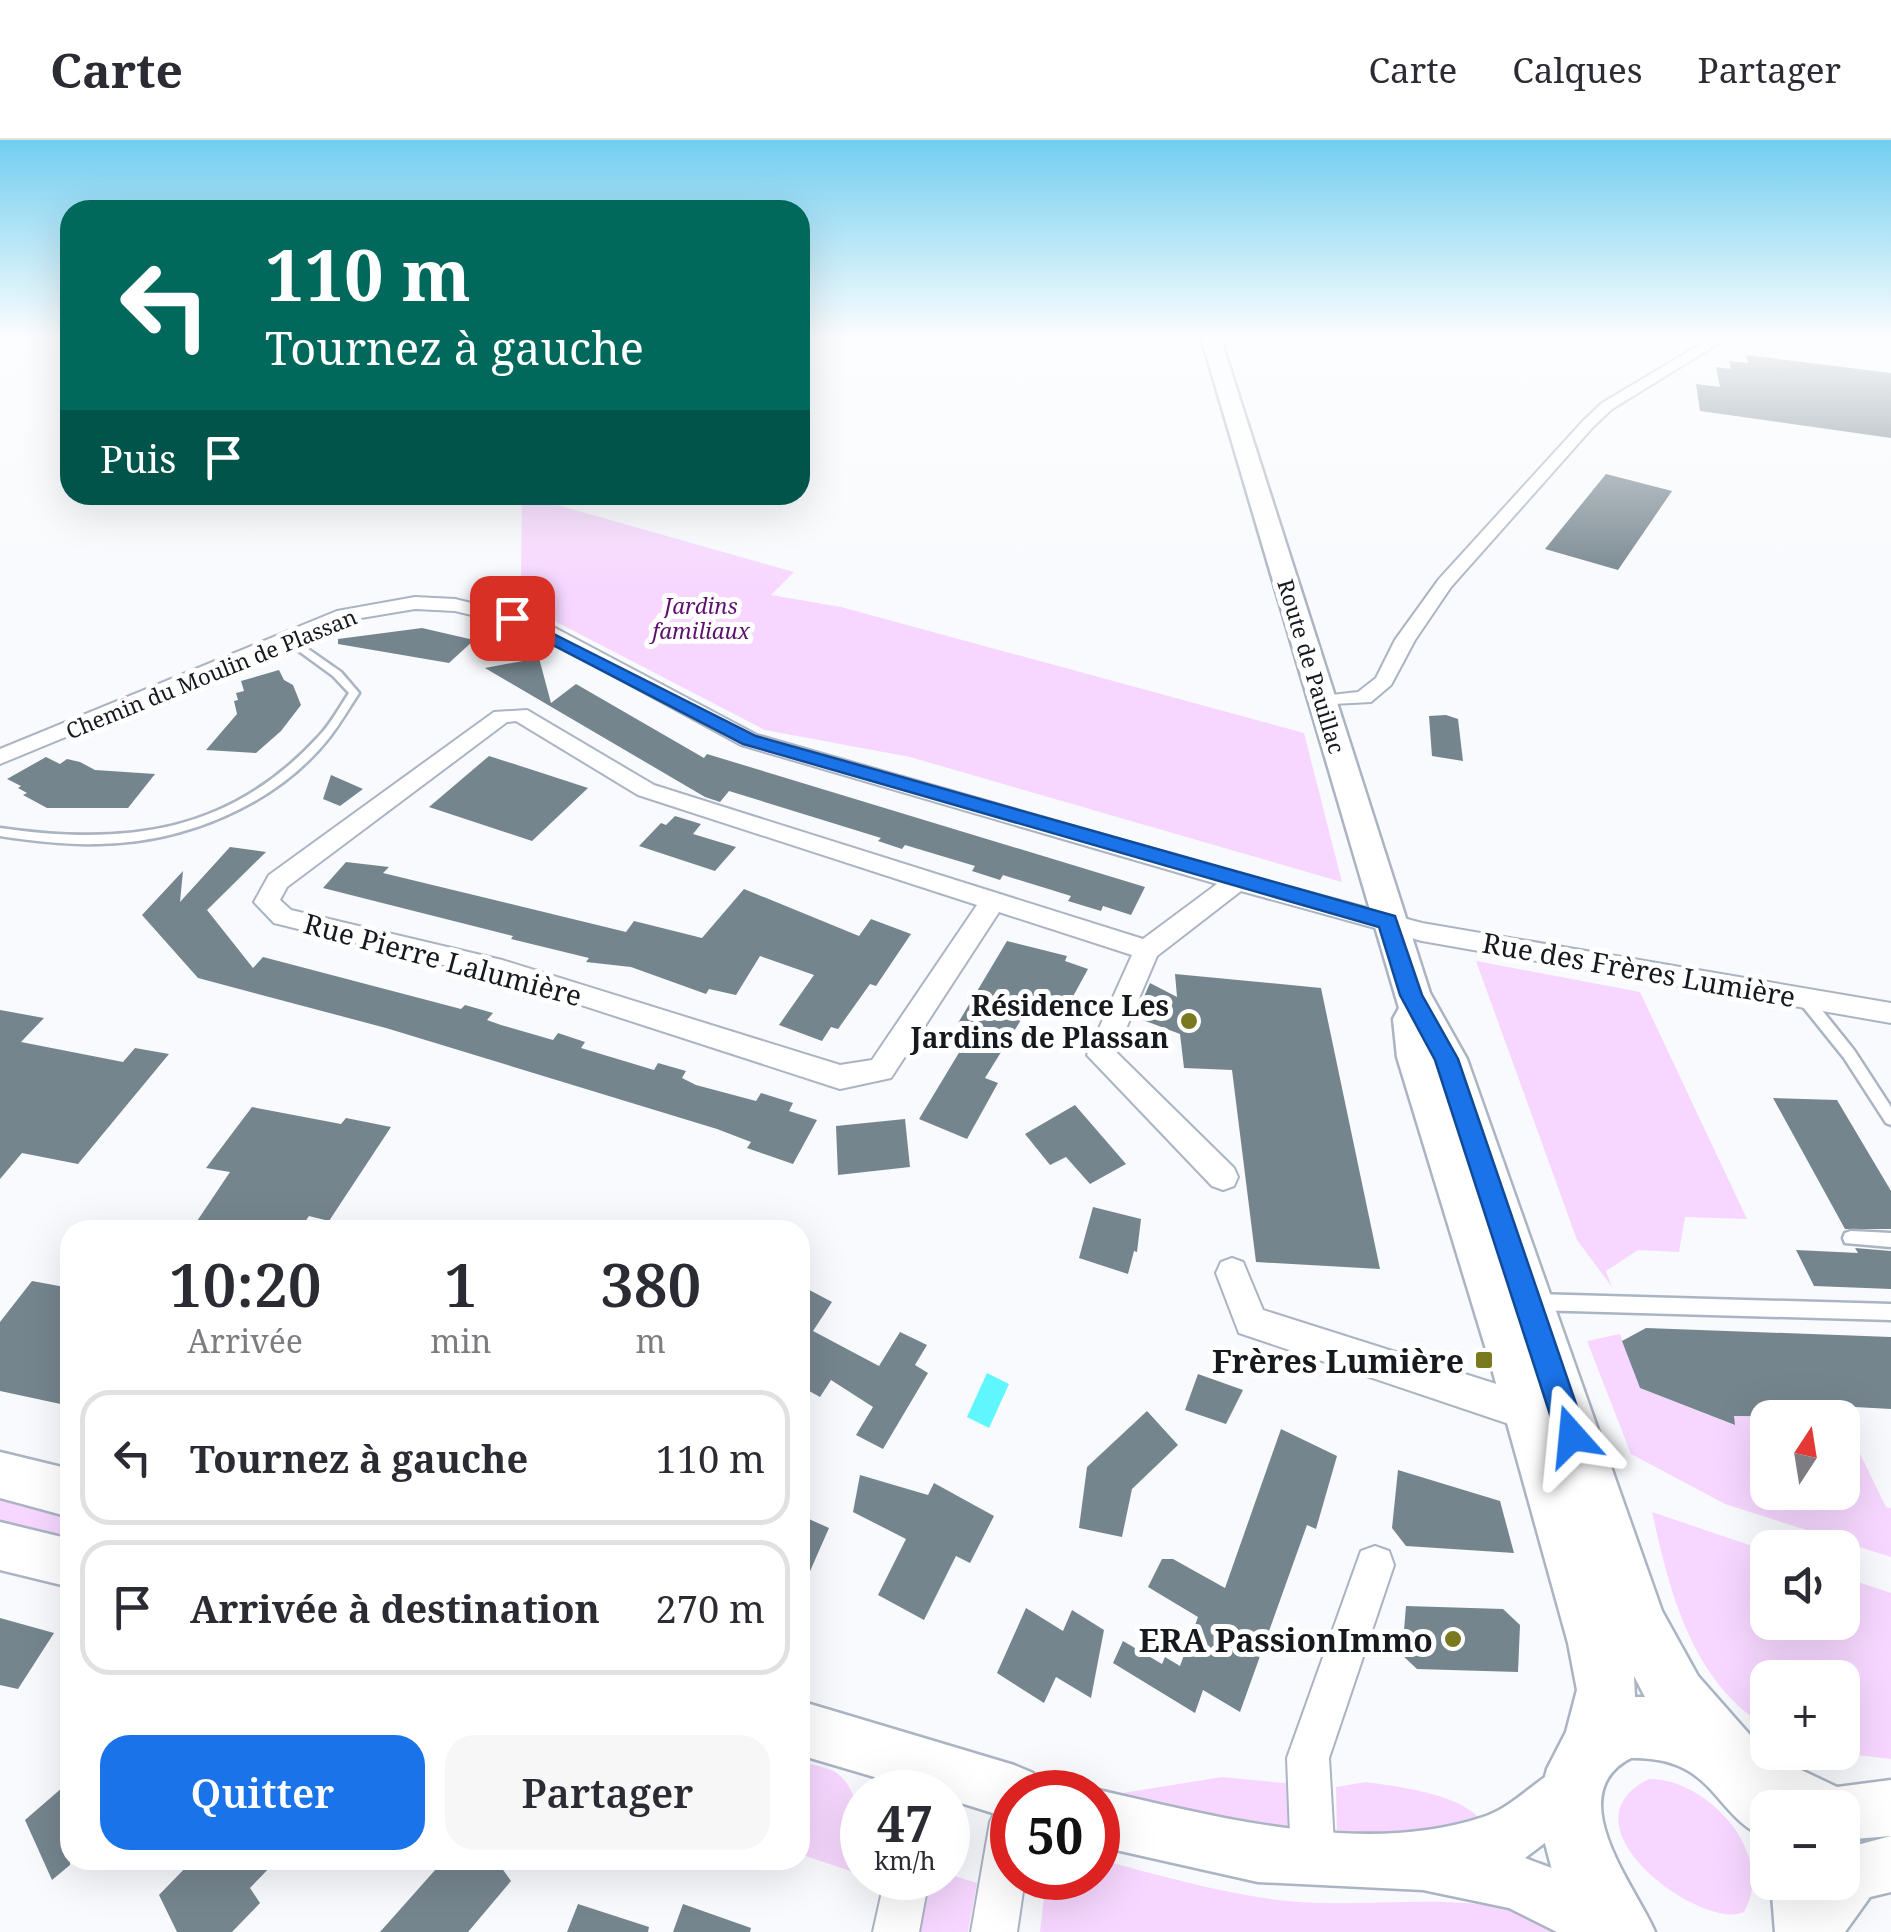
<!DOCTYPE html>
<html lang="fr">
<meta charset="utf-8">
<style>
body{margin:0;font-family:"Noto Serif",serif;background:#f7f7f7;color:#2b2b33;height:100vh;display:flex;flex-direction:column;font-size:38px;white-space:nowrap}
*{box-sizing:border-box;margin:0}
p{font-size:32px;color:#7c7c81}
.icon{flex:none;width:55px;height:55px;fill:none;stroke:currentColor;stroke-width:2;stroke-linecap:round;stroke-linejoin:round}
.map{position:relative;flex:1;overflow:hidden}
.drawer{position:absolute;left:60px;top:1080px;width:750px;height:650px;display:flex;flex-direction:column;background:#fff;border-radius:30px;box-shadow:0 10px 40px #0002}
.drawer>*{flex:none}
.guide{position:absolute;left:60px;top:60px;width:750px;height:305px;border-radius:30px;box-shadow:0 10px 40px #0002;background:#00695c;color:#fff;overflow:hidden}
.needle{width:65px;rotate:12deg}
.tools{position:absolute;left:1750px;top:1260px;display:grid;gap:20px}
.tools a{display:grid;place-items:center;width:110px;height:110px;border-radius:20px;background:#fff;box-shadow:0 10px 40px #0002;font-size:50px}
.speed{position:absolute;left:840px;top:1630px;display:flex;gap:20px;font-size:50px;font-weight:700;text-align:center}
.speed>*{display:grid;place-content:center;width:130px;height:130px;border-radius:50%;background:#fff;box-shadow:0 10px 40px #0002;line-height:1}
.speed small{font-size:25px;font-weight:400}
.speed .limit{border:15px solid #d22;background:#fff;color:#111}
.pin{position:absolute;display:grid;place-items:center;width:85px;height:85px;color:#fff;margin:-42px;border-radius:20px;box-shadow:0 5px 15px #0006}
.me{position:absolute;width:110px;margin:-55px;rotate:342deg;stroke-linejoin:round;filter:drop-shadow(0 0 8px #0008)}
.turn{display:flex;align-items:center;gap:35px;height:210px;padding:0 40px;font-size:45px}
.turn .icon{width:130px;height:130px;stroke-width:2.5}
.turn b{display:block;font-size:70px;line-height:85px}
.then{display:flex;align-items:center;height:95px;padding:0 40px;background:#0003;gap:20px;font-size:38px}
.eta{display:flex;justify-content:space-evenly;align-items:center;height:170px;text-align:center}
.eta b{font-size:60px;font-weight:600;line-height:70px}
.cta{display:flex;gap:20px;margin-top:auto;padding:20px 40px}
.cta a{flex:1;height:115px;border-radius:30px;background:#1a73e8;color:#fff;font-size:40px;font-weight:600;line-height:115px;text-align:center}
.cta a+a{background:#f7f7f7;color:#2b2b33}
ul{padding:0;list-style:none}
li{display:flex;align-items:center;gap:30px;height:135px;margin:0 20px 15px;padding:0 20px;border:5px solid #e1e1e2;border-radius:30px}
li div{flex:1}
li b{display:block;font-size:38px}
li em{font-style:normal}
header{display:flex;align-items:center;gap:60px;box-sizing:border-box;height:140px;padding:0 50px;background:#fff;border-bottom:2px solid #e1e1e2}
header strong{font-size:48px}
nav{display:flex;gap:55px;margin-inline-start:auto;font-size:35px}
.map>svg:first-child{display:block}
.green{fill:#f7d7ff}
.water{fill:#60f6fd}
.building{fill:#75858e}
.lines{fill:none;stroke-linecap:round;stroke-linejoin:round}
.service-casing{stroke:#abb4c3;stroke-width:5}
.minor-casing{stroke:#abb4c3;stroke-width:4}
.tertiary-casing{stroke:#abb4c3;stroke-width:5}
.secondary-casing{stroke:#abb4c3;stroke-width:5}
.service{fill:#fff;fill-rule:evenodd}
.minor{fill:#fff;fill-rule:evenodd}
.tertiary{fill:#fff;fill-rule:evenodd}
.secondary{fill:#fff;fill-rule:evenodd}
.route{fill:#1a73e8;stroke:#114b97;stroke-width:2.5}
.poi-dot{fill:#797920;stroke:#fff;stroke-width:4}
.labels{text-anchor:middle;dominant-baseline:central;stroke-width:10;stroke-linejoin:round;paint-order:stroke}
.far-park-label{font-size:22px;font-style:italic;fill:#5e106e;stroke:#fff}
.far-street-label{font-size:22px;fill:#16191e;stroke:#fff}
.street-label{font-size:28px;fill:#16191e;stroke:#fff}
.poi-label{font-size:28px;font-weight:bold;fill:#16191e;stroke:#fff;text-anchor:end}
.near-poi-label{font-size:32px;font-weight:bold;fill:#16191e;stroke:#fff;text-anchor:end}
</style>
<header>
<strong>Carte</strong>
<nav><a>Carte</a><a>Calques</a><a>Partager</a></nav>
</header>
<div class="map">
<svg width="1891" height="1792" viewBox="0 0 1891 1792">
<rect width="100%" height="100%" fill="#f8fafd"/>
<g class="green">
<path d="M522,355L794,432L771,455L841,467L1304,593L1342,742L910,617L765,590L541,474L499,459L521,442Z"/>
<path d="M1476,821L1640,852L1747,1079L1685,1077L1679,1112L1638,1110L1606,1131L1612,1147L1577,1100Z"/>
<path d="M1620,1194L1640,1248L1734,1285V1276L1767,1278L1768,1352H1842L1843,1289L1847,1287L1886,1367L1891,1368V1417L1725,1364L1631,1314L1587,1201Z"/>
<path d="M0,1352L70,1370V1405L0,1388Z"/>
<path d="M1652,1372L1767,1411L1768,1482H1842L1843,1437L1891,1453V1619L1839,1613L1842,1612V1538H1768L1767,1587C1692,1542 1670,1453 1652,1372Z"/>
<path d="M800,1621C811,1625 830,1627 838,1634C864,1655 863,1706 862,1735L800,1714Z"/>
<path d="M1222,1637L1294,1644L1287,1693L1207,1679L1116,1654Z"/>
<path d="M1649,1639C1706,1638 1777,1713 1744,1772C1703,1792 1555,1685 1649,1639Z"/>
<path d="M1366,1642C1399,1647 1479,1655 1487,1693L1337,1698L1336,1647Z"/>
<path d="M1098,1719C1157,1735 1217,1752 1278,1760C1355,1770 1443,1752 1517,1771C1534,1775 1551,1785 1567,1792H1040L1046,1739L1098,1738Z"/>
<path d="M948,1734L977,1743L968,1792H916L927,1738Z"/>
</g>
<path class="water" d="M987,1233L1009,1244L989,1288L967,1277Z"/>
<g class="building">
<path d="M1746,215L1891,233V298L1700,271L1696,244L1720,247L1716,227L1731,229L1729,221L1748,223Z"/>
<path d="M1606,334L1672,351L1618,430L1545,409Z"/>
<path d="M422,488L474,500L449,523L338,504V499Z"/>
<path d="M539,518L551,563L576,544L704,618L707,614L1145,747L1131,775L1103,766L1101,771L1068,761L1071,756L1003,735L1000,740L972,731L975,726L905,705L902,709L878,701L881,698L729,651L720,662L705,657L485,528Z"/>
<path d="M279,530L284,540L293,545L301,565L281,591L256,613L206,610L237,574L234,561L238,560L236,553L244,551L241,541Z"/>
<path d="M1446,575L1458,579L1463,621L1432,616L1429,576Z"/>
<path d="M489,616L542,633L588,648L532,701L429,667Z"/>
<path d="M46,617L60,624L67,619L80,622L95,630L155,634L128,668H47L23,655L27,653L18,648L21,646L7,639Z"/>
<path d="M331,635L363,649L340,666L323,659Z"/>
<path d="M675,676L701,684L693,694L736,707L715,731L639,706L661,683L666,685Z"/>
<path d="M230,707L266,712L207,770L253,828L263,817L461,869L465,865L493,873L487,880L501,885L553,900L558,893L585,902L581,908L654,930L658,923L686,931L682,938L696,945L756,961L761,953L793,963L789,971L817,980L793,1024L747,1008L751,1002L717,989L386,888L198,838L142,775L183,731L180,762Z"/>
<path d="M346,722L389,727L383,733L626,792L634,781L702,798L744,749L859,796L871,779L911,794L876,846L870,844L838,889L831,887L822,901L779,885L814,835L760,816L736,855L709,849L706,854L631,827L586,822L589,818L511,799L513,796L323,748Z"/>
<path d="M1007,801L1067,816L1065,821L1088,829L1070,862L1039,851L985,938L998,943L967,999L919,979L966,901L957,898L965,886L958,883Z"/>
<path d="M1175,834L1321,848L1380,1129L1256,1122L1232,930L1184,928L1180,894L1135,877L1150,843L1177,857Z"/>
<path d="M0,870L44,878L21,902L123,922L135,908L169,914L78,1024L22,1013L0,1039Z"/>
<path d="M1773,958L1837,960L1891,1051V1089H1845Z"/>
<path d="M1075,965L1126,1024L1090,1044L1066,1017L1050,1025L1025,994Z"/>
<path d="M252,967L341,984L346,978L391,987L329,1081L309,1076L299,1090H191L230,1032L206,1028Z"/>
<path d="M905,979L910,1027L838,1035L836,986Z"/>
<path d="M1093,1067L1141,1079L1137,1112L1134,1111L1128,1134L1079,1118Z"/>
<path d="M1855,1108L1891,1111V1149L1814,1146L1796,1110L1858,1113Z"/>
<path d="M32,1141L70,1148V1266L0,1251V1182Z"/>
<path d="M800,1145L832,1162L813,1191L879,1226L900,1192L927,1205L915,1225L928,1233L883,1309L856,1295L873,1267L831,1240L820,1257L800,1246Z"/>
<path d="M1646,1188L1891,1197V1269L1837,1266L1842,1278L1734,1276L1735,1285L1640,1248L1622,1201Z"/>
<path d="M1198,1234L1243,1250L1226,1284L1185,1270Z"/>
<path d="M1147,1271L1178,1305L1132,1349L1122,1397L1079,1388L1087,1327Z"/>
<path d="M1281,1289L1337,1316L1316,1389L1307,1385L1240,1572L1203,1550L1195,1573L1113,1523L1123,1501L1162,1524L1165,1517L1180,1526L1198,1477L1148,1447L1162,1419H1173L1225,1448Z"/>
<path d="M1398,1330L1500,1361L1514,1413L1406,1406L1392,1388Z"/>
<path d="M860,1335L928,1355L934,1343L994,1376L970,1423L956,1416L924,1480L878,1455L906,1399L853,1372Z"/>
<path d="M800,1375L829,1388L800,1454Z"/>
<path d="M1406,1466L1503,1469L1520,1485L1518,1532L1417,1529L1402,1515Z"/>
<path d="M1026,1468L1063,1491L1072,1470L1104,1490L1091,1558L1056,1537L1044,1563L997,1533Z"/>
<path d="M0,1478L54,1493L18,1549L0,1545Z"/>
<path d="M70,1641V1725L52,1740L25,1680Z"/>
<path d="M193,1720H277L250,1748L260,1763L232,1792H177L159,1755Z"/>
<path d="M444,1720H496L511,1741L468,1792H380Z"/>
<path d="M578,1764L649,1787L648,1792H567Z"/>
<path d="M683,1764L751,1788L750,1792H673Z"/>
</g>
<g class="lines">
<defs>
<g id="service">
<path d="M285,497H291L341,532L359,553C349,568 340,584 329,598C276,665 184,703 99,704C66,705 33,701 0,696V688C124,706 229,694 318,597C330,585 339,568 349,553L333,536L285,501Z"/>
<path d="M1804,853L1809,854L1854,910L1891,967V985L1886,983L1844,918L1799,862L1797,858Z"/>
<path d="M1851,1091L1891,1093V1107L1845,1103L1843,1098L1845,1093Z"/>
<path d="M1535,1154L1891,1164V1180L1535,1170L1529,1168L1527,1162L1529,1156Z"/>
</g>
<g id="minor">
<path d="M1713,197H1729L1612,269L1593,287L1451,447L1415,500L1391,545L1371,562L1314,565V557L1358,552L1376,538L1395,500L1439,439L1583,281L1602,263Z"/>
<path d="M415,457L455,459L540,480L757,595L1237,733L1422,783L1891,863V883L1422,801L1241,751L1157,816L1116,912L1234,1028L1238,1037L1234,1046L1223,1050L1212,1046L1087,915L1132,815L999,772L891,938L840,949L501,839L274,783L254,762L269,735L494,572L527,570L654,645L1143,799L1217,744L741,605L526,488L455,471L415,469L349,480L0,624V609L337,471ZM516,581L638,655L977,765L872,920L840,925L502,820L291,770L280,760L287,747L507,582Z"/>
<path d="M1232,1118L1243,1122L1263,1170L1509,1248L1550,1257L1556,1269L1550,1281L1538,1287L1509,1284L1239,1193L1216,1133L1221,1122Z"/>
<path d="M1375,1406L1389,1411L1394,1425L1329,1618L1335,1720L1329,1736L1313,1742L1297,1736L1291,1720L1287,1618L1361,1411Z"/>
<path d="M1012,1660V1738H1025L1017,1792H971L990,1682L997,1667Z"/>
<path d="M885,1738H929L919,1792H873Z"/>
</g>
<g id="tertiary">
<path d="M0,1312L70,1329V1377L0,1358Z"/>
<path d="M0,1382L70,1399V1447L0,1430Z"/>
<path d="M800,1561L1014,1625L1033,1633L1041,1652H1012V1679L948,1659V1652H925L800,1615Z"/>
<path d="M1755,1608L1837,1647L1891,1640V1752L1870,1757L1845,1792H1781L1811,1742H1842V1709L1891,1696L1842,1700V1668L1768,1670L1736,1654L1728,1635L1736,1616Z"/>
<path d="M1573,1621L1592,1629L1600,1648L1592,1667L1525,1718C1566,1734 1619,1749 1637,1792H1557L1509,1768L1423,1750L1258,1742L1098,1706V1652H1092L1098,1650C1218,1677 1363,1717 1483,1677C1515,1667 1540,1634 1573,1621Z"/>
</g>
<g id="secondary">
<path d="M1201,197H1220L1430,853L1467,919L1662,1471L1698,1536L1780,1629L1801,1668H1768V1699C1711,1675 1717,1617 1631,1618C1559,1655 1637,1748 1655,1792H1581L1552,1730L1541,1688L1540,1656L1547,1629L1566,1592L1577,1550L1568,1503L1492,1229L1397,917L1393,879L1399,868ZM1634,1536L1645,1557H1635Z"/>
<path d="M1771,1742H1837L1841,1792H1775Z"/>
</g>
</defs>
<use href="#service" class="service-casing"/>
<use href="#minor" class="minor-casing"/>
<use href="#tertiary" class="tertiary-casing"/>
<use href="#secondary" class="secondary-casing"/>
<use href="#service" class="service"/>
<use href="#minor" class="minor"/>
<use href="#tertiary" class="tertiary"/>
<use href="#secondary" class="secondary"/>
</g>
<linearGradient id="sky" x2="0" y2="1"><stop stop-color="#71cef0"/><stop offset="0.44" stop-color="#fcfdfe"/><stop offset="1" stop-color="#fcfdfe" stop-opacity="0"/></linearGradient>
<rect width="1891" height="448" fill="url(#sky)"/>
<path class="route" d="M512,473L756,596L1395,776L1422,855L1458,919L1587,1296L1583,1306L1572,1311L1562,1306L1557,1296L1435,920L1400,855L1379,787L743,604L507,481L505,478Z"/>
<g class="poi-dot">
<circle cx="1189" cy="881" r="10"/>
<rect x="1474" y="1210" width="20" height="20" rx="5"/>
<circle cx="1453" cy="1499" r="10"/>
</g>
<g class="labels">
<g class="far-park-label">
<text x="701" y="465">Jardins<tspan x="701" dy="25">familiaux</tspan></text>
</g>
<g class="far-street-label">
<text transform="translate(1312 526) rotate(73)">Route de Pauillac</text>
<text transform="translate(211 533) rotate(-22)">Chemin du Moulin de Plassan</text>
</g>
<g class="street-label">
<text transform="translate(443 819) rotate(15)">Rue Pierre Lalumière</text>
<text transform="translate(1639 829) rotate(10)">Rue des Frères Lumière</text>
</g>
<g class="poi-label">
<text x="1169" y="865">Résidence Les<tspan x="1169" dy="32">Jardins de Plassan</tspan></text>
</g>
<g class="near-poi-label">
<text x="1464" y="1220">Frères Lumière</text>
<text x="1433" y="1499">ERA PassionImmo</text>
</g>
</g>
</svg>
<div class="tools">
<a><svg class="needle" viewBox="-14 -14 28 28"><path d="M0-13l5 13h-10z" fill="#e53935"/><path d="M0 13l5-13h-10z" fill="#7c7c81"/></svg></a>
<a><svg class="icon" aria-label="sound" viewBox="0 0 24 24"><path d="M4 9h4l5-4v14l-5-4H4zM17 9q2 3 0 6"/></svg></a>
<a>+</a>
<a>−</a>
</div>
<div class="speed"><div>47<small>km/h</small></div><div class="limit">50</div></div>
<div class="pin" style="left:512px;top:478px;background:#d93025"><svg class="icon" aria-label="arrive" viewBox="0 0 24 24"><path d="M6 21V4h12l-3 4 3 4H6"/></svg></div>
<svg class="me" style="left:1572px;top:1296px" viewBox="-20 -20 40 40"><path d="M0-17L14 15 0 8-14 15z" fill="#1a73e8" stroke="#fff" stroke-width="4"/></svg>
<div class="guide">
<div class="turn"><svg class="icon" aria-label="left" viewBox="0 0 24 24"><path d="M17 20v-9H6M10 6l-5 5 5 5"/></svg><div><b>110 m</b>Tournez à gauche</div></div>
<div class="then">Puis<svg class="icon" aria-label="arrive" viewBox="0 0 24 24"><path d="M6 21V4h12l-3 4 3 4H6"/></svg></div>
</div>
<section class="drawer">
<div class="eta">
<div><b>10:20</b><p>Arrivée</p></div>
<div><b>1</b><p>min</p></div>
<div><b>380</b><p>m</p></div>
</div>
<ul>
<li><svg class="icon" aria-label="left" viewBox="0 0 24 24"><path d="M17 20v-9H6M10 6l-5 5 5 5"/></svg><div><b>Tournez à gauche</b></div><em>110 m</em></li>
<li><svg class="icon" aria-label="arrive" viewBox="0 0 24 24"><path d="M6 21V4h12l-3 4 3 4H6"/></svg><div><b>Arrivée à destination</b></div><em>270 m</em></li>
</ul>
<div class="cta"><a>Quitter</a><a>Partager</a></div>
</section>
</div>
